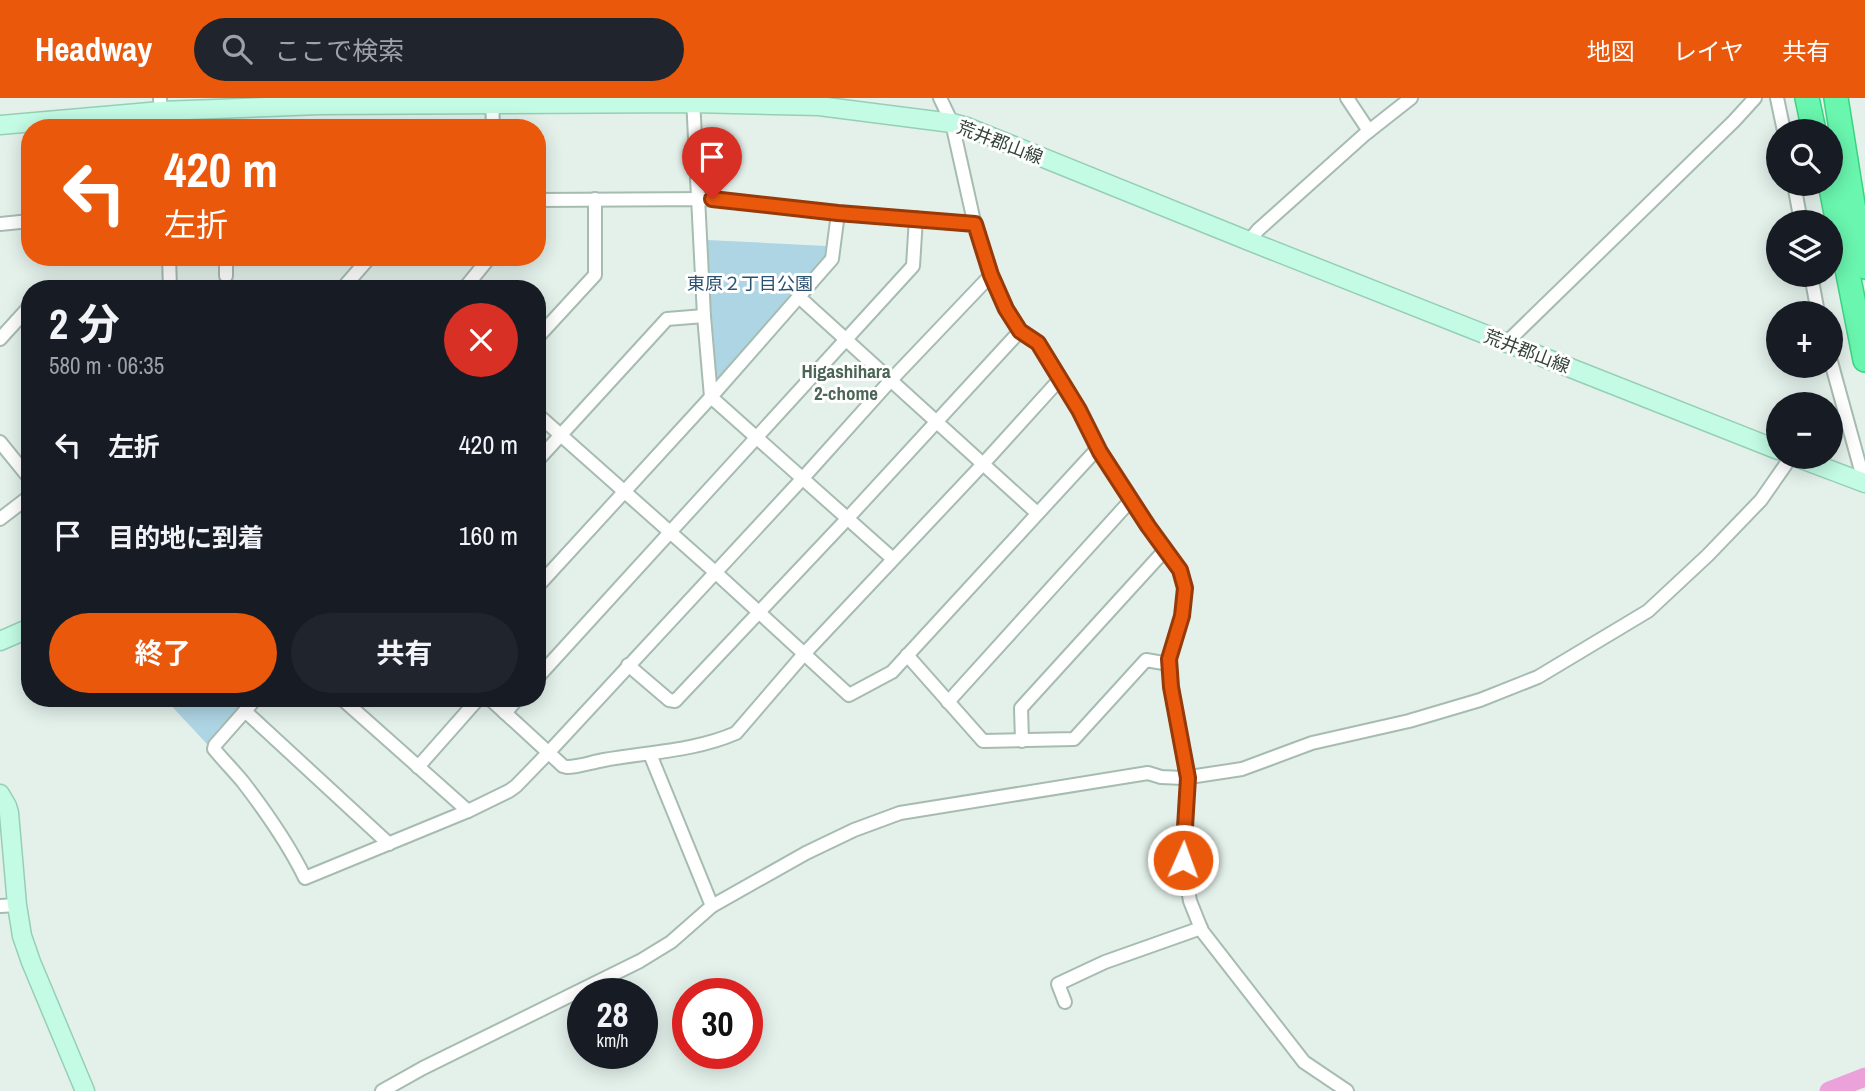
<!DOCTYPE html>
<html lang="ja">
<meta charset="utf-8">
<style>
body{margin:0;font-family:"Archivo Narrow","Noto Sans JP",sans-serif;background:#20242c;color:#f1f3f6;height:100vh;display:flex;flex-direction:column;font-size:26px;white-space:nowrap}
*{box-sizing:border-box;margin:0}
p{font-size:23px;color:#9ea1a6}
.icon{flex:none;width:38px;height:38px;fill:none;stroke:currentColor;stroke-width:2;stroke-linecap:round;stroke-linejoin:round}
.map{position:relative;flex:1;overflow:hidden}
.drawer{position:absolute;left:21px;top:182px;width:525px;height:427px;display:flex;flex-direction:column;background:#171b24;border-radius:28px;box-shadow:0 4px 18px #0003}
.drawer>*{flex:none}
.banner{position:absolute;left:21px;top:21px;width:525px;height:147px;border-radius:28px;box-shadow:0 4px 18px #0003;background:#ea580c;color:#fff;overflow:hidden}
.tools{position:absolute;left:1766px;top:21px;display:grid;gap:14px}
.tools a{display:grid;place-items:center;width:77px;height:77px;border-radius:50%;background:#171b24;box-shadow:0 4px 18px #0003;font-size:35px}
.speed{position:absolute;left:567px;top:880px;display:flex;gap:14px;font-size:35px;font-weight:700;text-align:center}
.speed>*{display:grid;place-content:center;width:91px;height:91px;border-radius:50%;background:#171b24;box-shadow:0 4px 18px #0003;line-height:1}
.speed small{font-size:18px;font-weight:400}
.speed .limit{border:10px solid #d22;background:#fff;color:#111}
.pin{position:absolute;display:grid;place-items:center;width:60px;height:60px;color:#fff;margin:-72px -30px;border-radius:50% 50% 50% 0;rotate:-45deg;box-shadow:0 0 7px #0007}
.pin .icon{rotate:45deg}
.me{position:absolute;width:77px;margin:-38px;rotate:2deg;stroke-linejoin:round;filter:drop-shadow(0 0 5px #0008)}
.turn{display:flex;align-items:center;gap:24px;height:147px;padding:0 28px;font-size:32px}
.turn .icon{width:91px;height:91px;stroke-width:2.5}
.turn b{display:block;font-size:49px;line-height:60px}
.round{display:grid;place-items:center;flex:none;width:74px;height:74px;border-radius:37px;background:#20242c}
.summary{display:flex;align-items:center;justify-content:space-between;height:119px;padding:0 28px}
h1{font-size:42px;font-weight:700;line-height:52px}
.button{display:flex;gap:14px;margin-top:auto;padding:14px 28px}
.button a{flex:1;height:80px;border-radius:42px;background:#ea580c;color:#fff;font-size:28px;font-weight:700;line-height:80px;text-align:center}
.button a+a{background:#20242c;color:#f1f3f6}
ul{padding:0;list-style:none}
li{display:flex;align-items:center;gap:21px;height:91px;padding:0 28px}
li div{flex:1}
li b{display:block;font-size:26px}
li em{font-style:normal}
header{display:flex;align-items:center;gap:42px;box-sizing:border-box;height:98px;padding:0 35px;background:#ea580c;color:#fff}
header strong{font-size:33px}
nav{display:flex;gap:38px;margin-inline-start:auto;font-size:24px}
.search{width:490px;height:63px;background:#20242c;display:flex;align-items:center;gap:18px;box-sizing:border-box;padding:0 24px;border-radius:38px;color:#9ea1a6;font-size:26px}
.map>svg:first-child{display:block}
.green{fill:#aed5e4}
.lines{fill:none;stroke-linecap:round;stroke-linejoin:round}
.river{stroke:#eba2da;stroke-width:19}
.street-casing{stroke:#a7bcb1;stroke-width:16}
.secondary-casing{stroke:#96cfb5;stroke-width:21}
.highway-casing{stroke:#3ad481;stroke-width:26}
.street{stroke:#fff;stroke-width:12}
.secondary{stroke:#c3fbe4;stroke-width:18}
.highway{stroke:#6af6af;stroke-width:23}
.route-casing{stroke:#983908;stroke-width:18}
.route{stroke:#ea580c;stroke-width:12}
.labels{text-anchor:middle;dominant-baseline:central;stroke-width:6;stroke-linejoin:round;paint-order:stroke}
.street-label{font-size:18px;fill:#34423a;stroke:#fff}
.park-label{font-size:18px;fill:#2b5170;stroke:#fff}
.neighbourhood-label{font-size:19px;font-weight:bold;fill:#4c6556;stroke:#fff}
</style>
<header>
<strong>Headway</strong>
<div class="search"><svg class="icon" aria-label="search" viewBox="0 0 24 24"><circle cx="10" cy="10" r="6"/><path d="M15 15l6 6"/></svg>ここで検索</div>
<nav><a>地図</a><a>レイヤ</a><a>共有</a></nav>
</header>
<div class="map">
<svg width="1865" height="993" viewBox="0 0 1865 993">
<rect width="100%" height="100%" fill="#e4f1eb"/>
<g class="green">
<path d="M707,142L826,148L825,160L716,284Z"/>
<path d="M164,600H242L245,603L207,646Z"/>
</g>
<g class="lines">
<path class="river" d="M1829,993L1865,979"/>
<defs>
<g id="street">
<path d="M160,0L162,30"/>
<path d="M492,0L493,30"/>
<path d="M693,0L704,218L711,299L893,461"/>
<path d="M940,0L952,25L973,119L983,151L991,177L1006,211L1020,233L1038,245L1079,312L1100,354L1148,428L1180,473L1185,490L1182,518L1169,560L1171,589L1188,680L1183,762L1190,803L1202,833L1304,964L1347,993"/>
<path d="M1347,0L1369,33"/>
<path d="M1777,0L1784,33"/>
<path d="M1794,86L1801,124"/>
<path d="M537,102L712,101L838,115L975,126"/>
<path d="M0,126L30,123"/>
<path d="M1249,143L1258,132L1364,37L1411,0"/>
<path d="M169,159L170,191"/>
<path d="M226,159V178"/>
<path d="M1811,177L1818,215"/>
<path d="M274,191H291"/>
<path d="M342,191L370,159"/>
<path d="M464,191L490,159"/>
<path d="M799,199L1037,415"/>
<path d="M537,240L595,177V101"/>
<path d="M0,241L30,208"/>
<path d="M1506,245L1734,23L1755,0"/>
<path d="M1830,260L1865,387"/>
<path d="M537,316L715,474L849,597L892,574L1098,350"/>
<path d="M0,344L30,381"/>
<path d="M537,363L667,221L704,218"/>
<path d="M0,421L30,398"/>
<path d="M537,489L711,299L832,161L838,115"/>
<path d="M907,557L983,643L1074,641L1146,562L1169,566"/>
<path d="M628,567L669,602L675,603L677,601L847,421L1020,233"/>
<path d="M537,580L913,168L916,120"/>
<path d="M256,600L245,613L389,746"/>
<path d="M341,600L468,713"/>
<path d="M489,600L563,668L567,669C579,669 592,664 604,662C648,654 695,653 736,635L804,556L983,366L1060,281"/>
<path d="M948,604L1131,402"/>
<path d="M245,613L215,647L214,651C223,662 234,673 243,684C266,714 289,747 305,780L468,713L509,693L516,688L549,654L803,380L891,282L991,177"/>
<path d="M505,615L518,600"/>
<path d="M1022,643L1021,610L1165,452"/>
<path d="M650,656L712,808"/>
<path d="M418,669L479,600"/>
<path d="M0,808L17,807"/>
<path d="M1065,904L1058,886L1105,864L1201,830"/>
<path d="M382,993L423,970L640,863L671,844L712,808L806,755L854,732L900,715L1148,675L1161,679L1183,680L1242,671L1312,645L1409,623L1480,602L1538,579L1648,513L1708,457L1761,402L1791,359"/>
</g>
<g id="secondary">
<path d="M0,27L161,13L320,7L693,5L819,8L952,25L967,29L1249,143L1778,352"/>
<path d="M1796,359L1865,385"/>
<path d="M0,543L30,530"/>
<path d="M0,696L7,708L9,715L17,807L22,838L31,864L85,993"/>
</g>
<g id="highway">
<path d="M1807,0L1814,33"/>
<path d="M1836,0L1856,125L1865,169"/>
<path d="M1830,85L1865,262"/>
</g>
</defs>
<use href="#street" class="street-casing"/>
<use href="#secondary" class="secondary-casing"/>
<use href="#highway" class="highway-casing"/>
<use href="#street" class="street"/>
<use href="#secondary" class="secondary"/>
<use href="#highway" class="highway"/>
</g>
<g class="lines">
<defs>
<path id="route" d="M712,101L838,115L975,126L991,177L1006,211L1020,233L1038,245L1079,312L1100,354L1148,428L1180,472L1185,490L1182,518L1169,561L1171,589L1188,680L1183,762"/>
</defs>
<use href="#route" class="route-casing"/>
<use href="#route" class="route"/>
</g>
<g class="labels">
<g class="street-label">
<text transform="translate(1000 44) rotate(21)">荒井郡山線</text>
<text transform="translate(1527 253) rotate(21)">荒井郡山線</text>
</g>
<g class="park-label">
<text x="750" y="185">東原２丁目公園</text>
</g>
<g class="neighbourhood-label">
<text x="846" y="273">Higashihara<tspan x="846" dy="22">2-chome</tspan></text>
</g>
</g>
</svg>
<div class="tools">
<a><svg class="icon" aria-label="search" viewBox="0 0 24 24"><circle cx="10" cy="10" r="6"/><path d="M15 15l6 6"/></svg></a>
<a><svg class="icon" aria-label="layers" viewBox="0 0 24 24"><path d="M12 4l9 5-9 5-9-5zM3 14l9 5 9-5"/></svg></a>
<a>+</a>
<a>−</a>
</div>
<div class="speed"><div>28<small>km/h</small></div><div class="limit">30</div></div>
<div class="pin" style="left:712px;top:101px;background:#d93025"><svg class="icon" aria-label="arrive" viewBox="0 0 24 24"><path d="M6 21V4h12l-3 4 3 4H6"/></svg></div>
<svg class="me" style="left:1183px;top:762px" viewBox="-20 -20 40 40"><circle r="17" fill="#ea580c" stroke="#fff" stroke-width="3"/><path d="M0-11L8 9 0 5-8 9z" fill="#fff"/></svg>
<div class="banner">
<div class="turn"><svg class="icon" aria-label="left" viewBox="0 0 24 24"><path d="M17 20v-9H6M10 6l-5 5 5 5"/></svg><div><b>420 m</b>左折</div></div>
</div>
<section class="drawer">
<div class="summary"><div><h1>2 分</h1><p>580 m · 06:35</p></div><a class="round" style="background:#d93025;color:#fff"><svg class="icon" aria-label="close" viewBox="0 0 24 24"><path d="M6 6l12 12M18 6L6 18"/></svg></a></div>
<ul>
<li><svg class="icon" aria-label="left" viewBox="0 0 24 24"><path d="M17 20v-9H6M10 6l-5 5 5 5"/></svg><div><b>左折</b></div><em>420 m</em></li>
<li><svg class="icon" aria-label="arrive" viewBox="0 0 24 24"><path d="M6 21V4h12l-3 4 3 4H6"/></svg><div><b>目的地に到着</b></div><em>160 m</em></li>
</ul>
<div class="button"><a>終了</a><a>共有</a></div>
</section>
</div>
